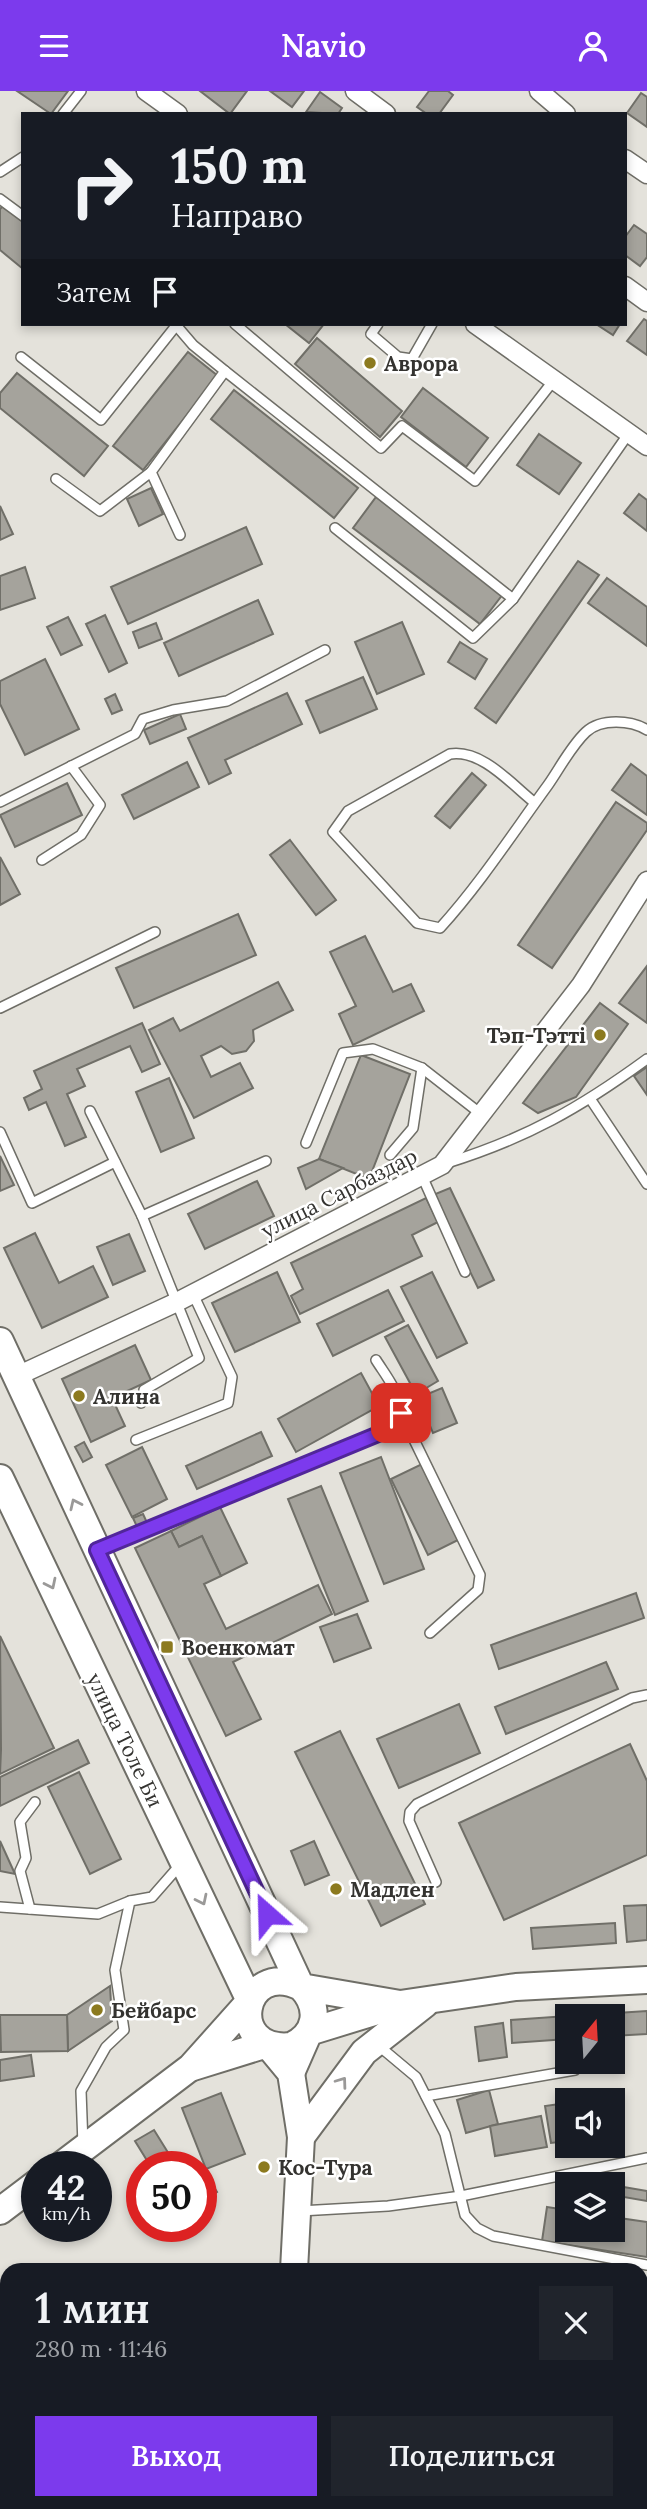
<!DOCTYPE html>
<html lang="ru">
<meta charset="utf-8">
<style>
body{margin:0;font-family:Lora,serif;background:#20242c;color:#f1f3f6;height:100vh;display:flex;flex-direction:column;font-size:26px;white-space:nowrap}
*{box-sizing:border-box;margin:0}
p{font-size:23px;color:#9ea1a6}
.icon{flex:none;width:38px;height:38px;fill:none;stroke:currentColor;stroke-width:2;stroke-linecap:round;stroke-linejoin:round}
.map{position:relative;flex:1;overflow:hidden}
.details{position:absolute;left:0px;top:2172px;width:648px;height:247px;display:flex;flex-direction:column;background:#171b24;border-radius:21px 21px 0 0;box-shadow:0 4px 10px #0003}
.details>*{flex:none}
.top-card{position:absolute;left:21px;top:21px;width:606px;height:214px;border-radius:0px;box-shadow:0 4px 10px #0003;background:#171b24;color:#f1f3f6;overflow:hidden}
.needle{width:46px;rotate:18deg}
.fabs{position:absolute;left:555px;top:1913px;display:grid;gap:14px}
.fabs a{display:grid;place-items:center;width:70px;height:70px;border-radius:0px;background:#171b24;box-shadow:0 4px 10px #0003;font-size:35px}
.speed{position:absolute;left:21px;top:2060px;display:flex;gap:14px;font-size:35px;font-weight:700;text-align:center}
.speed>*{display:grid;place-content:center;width:91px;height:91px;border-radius:50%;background:#171b24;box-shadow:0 4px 10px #0003;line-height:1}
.speed small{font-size:18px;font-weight:400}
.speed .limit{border:10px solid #d22;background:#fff;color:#111}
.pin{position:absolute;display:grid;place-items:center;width:60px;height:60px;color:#fff;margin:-30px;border-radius:14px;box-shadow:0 4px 10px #0006}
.me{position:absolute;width:77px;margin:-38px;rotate:335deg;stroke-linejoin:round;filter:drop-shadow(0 0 5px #0008)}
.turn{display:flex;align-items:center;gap:24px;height:147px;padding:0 35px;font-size:32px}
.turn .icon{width:91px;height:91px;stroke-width:2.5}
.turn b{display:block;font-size:49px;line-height:60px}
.then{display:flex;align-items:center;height:66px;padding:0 35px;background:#0003;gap:14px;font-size:26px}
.round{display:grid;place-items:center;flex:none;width:74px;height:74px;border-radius:0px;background:#20242c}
.head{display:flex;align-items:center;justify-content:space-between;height:119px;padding:0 35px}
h1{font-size:42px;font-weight:600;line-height:52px}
.action{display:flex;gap:14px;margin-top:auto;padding:14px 35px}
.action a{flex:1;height:80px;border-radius:0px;background:#7c3aed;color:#fff;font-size:28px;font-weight:600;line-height:80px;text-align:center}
.action a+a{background:#20242c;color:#f1f3f6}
header{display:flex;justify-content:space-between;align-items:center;height:91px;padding:0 35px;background:#7c3aed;color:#fff;font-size:32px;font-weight:600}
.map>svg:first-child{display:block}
.building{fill:#a5a39c;stroke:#706f68;stroke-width:2}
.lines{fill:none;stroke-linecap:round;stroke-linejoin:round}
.service-casing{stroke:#6f6e67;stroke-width:12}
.minor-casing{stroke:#6f6e67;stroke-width:21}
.secondary-casing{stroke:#6f6e67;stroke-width:30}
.service{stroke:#fff;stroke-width:9}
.minor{stroke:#fff;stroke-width:18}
.secondary{stroke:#fff;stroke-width:26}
.oneway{stroke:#9a9998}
.route-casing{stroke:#51269a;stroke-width:18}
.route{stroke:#7c3aed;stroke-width:12}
.poi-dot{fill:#8c7a1f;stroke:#fff;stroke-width:2.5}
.labels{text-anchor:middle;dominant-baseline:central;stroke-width:5;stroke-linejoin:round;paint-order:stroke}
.poi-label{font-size:21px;font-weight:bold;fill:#343330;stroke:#fff;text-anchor:start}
.street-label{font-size:21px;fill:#343330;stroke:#fff}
</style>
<header><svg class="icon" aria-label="menu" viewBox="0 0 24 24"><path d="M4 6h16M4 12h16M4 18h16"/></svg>Navio<svg class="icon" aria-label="person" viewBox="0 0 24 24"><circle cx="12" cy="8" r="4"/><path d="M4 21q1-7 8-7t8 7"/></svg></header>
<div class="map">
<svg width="647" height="2418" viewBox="0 0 647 2418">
<rect width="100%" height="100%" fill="#e4e2db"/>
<g class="building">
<path d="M17,0H68L51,23Z"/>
<path d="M200,0H247L230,23Z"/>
<path d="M270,0H304L292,16Z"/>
<path d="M429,0H448L453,4L439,23H427L417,16Z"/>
<path d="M320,1L342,17L338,23L306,21Z"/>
<path d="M641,2L647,6V36L627,22Z"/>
<path d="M3,115L23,131V178L0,159V118Z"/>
<path d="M634,134L647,143V166L640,175L625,164V146Z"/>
<path d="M644,228L647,230V264L627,250Z"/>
<path d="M285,233H324L309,252Z"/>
<path d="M596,233H620L613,244Z"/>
<path d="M317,247L402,320L380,346L295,273Z"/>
<path d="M188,261L218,285L143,379L113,355Z"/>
<path d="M17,282L108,355L84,385L0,317V302Z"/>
<path d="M423,297L488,347L466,376L401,326Z"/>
<path d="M234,299L358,397L334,427L211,328Z"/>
<path d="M539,343L581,372L559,403L517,374Z"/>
<path d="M151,397L163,423L139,435L127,408Z"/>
<path d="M639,403L647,409V440L624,422Z"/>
<path d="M376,406L503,503L480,533L353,437Z"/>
<path d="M0,415L13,443L0,449Z"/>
<path d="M246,436L262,473L128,533L111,496Z"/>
<path d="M578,470L599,484L496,632L475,617Z"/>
<path d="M25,476L35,507L0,519V485Z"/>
<path d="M607,487L647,516V555L588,512Z"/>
<path d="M258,509L273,543L179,585L164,552Z"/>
<path d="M105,524L127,572L109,581L86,533Z"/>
<path d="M68,526L82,554L61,564L47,536Z"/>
<path d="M402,531L424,583L377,603L355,551Z"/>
<path d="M156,532L162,548L139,557L133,541Z"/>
<path d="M460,551L487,568L475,588L448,571Z"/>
<path d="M45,568L79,638L25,664L0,613V590Z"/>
<path d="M363,586L377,618L320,642L306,610Z"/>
<path d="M287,602L302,633L225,669L231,682L209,693L188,647Z"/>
<path d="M115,603L122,619L112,623L105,608Z"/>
<path d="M180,623L186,638L150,653L144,639Z"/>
<path d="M187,671L199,696L134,728L122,704Z"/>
<path d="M631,673L647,685V724L612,699Z"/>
<path d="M472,682L486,694L450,737L435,725Z"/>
<path d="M67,692L82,724L15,756L0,724Z"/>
<path d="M616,711L647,732V739L552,877L518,854Z"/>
<path d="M290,749L336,809L316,824L270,764Z"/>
<path d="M0,766L20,803L0,814Z"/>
<path d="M238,823L256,864L134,917L116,877Z"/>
<path d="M365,845L393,901L411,893L424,920L353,954L339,923L356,915L330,861Z"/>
<path d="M647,875V932L619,912Z"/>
<path d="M278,891L293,919L253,939L254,950L246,960L232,963L221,955L201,965L211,986L240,972L253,997L194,1027L149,939L173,927L180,940Z"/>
<path d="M600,912L628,933L576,1006L538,1022L523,1012Z"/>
<path d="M142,932L160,973L142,981L130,955L77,978L85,995L67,1003L86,1046L65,1055L46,1011L29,1019L24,1007L42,998L34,980Z"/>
<path d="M361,964L410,983L369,1088L319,1068Z"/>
<path d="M647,976V1004L634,985Z"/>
<path d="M169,987L194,1047L161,1061L136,1001Z"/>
<path d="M0,1065L14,1094L0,1100Z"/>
<path d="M319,1068L343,1077L306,1098L298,1077Z"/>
<path d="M257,1090L274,1125L205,1158L188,1123Z"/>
<path d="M450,1097L494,1189L478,1197L433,1104Z"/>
<path d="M426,1107L438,1131L412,1144L422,1165L300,1223L291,1205L303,1198L291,1172Z"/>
<path d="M35,1142L59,1192L93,1175L108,1206L42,1237L4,1157Z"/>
<path d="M129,1143L145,1180L113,1194L97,1156Z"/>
<path d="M277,1181L300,1231L235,1261L212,1212Z"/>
<path d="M432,1181L467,1252L437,1267L401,1196Z"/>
<path d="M388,1199L404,1230L333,1265L317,1233Z"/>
<path d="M408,1234L438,1290L416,1303L385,1246Z"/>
<path d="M135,1254L151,1289L112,1307L125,1335L91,1351L62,1288Z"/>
<path d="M361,1282L379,1315L296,1361L278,1328Z"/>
<path d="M442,1297L457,1332L433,1342L418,1307Z"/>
<path d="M261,1341L272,1365L197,1398L186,1375Z"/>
<path d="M84,1351L92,1366L83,1371L75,1356Z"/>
<path d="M142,1356L167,1408L132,1426L106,1374Z"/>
<path d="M381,1366L424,1478L384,1493L340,1382Z"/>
<path d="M422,1373L458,1449L428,1464L391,1388Z"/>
<path d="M321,1395L368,1510L335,1524L288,1408Z"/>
<path d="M220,1416L247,1472L221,1485L202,1445L179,1456L171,1440Z"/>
<path d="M143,1423L149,1436L139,1440L133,1427Z"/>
<path d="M171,1440L179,1456L202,1445L221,1485L204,1493L226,1538L318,1494L332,1523L233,1571L261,1628L226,1645L135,1457Z"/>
<path d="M636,1502L644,1527L499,1578L491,1554Z"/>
<path d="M357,1523L371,1557L334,1571L320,1536Z"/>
<path d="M0,1545L54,1657L0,1683L1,1659Z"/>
<path d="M606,1571L618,1598L506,1643L495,1616Z"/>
<path d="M459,1613L480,1662L399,1697L377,1648Z"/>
<path d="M340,1640L425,1813L381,1835L295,1661Z"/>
<path d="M78,1649L89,1672L0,1715V1686Z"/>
<path d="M630,1653L647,1690V1764L504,1829L459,1732Z"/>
<path d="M79,1681L121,1768L90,1783L48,1696Z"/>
<path d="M0,1750L15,1783L0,1780Z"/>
<path d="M314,1750L329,1784L305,1794L291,1760Z"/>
<path d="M647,1814V1849L627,1851L624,1815Z"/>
<path d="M615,1832L616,1852L533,1858L531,1837Z"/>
<path d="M110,1895L112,1930L68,1960L67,1924Z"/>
<path d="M647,1920V1943L612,1945V1925H570Z"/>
<path d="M0,1924H67L68,1960L1,1961Z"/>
<path d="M567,1925V1948L512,1952L511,1929Z"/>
<path d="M503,1932L507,1966L479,1970L475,1936Z"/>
<path d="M31,1964L34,1985L0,1990V1969Z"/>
<path d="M489,1999L498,2033L466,2042L457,2009Z"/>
<path d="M221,2002L245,2063L206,2078L182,2017Z"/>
<path d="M567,2012V2050L551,2052L545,2015Z"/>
<path d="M541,2025L547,2056L495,2065L490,2035Z"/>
<path d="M154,2039L177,2076H151L135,2050Z"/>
<path d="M209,2088L217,2101L201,2112V2093Z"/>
<path d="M612,2094L647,2100V2110L612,2104Z"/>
<path d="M547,2116L567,2119V2138H612V2126L647,2131V2166L542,2150Z"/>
<path d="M7,2249V2288L0,2290V2251Z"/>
<rect x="0" y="2318" width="7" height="48"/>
</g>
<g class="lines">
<defs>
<g id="service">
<path d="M63,23L81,0"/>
<path d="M0,81L23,66"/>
<path d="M0,108L23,125"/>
<path d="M175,233L193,254L225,280L513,508L629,342"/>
<path d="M235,233L381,357L402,335L475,390L554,289"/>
<path d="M378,233L371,243L398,266L412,268L432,233"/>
<path d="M21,266L101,329L175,236"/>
<path d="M56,388L100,420L151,381"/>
<path d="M335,437L473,547L513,508"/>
<path d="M180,444L151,381L225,280"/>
<path d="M0,711L135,643L143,628L173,619L227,610L325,559"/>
<path d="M535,712C511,693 482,658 450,663L348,720L333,741L417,832L440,837C480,793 513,742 548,694C560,677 571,655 586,641C601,627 631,629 647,639"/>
<path d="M42,769L81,744L100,714L71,675"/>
<path d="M0,917L155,841"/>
<path d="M591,1009L647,1093"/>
<path d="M90,1020L142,1125"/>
<path d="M0,1041L32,1112L115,1071"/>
<path d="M306,1052L343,962L373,958L422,977L481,1023"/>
<path d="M390,1064L413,1037L422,977"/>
<path d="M447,1072C527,1047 580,1017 647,968"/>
<path d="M422,1085L465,1181"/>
<path d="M141,1312L148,1301L144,1299L199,1267L142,1125L266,1070"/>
<path d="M401,1322L480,1484L478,1499L430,1542"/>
<path d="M136,1349L228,1312L232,1286L193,1203"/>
<path d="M98,1458L388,1339C416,1320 389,1290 376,1269"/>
<path d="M436,1791L409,1730L410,1721L417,1713L632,1607L647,1604"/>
<path d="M0,1816L98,1823L130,1810"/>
<path d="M30,1818L20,1780L26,1767L20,1731L35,1711"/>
<path d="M379,1955L416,1986L445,2043L465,2124L477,2137L493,2145L647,2174"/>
<path d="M426,2005L575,1979"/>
<path d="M83,2054L81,2000L106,1956L124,1939L115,1879L130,1810L152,1806L180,1774"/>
<path d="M300,2120L388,2115L461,2105L647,2067"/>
<path d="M640,2243L647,2244"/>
<path d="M0,2305L7,2304"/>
</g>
<g id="minor">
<path d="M146,0L178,23"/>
<path d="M355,0L386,23"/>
<path d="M539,0L566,23"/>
<path d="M625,68L647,83"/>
<path d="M625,195L647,211"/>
<path d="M475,233L647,355"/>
<path d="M15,1286L177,1211L442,1074L581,894L647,790"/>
</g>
<g id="secondary">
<path d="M0,1250L301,1896C321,1917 317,1943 291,1955C225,1962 241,1867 301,1896L400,1913"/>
<path d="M0,1387L250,1910L191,1976L59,2076"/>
<path d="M193,1976L267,1953L291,1982L301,2046L294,2179"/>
<path d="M291,1982L309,1941L400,1913L516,1896L647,1889"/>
<path d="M301,2046L364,1961L425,1913"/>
<path d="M0,2120L37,2092"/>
<path d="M279,2418L280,2412"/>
</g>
</defs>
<use href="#service" class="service-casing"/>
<use href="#minor" class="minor-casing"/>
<use href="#secondary" class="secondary-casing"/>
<use href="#service" class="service"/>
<use href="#minor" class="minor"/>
<use href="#secondary" class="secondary"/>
</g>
<defs><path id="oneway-chevron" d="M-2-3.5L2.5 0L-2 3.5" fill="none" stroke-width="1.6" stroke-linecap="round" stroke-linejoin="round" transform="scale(1.75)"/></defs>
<g class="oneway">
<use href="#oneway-chevron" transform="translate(75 1413) rotate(-115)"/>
<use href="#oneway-chevron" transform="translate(51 1493) rotate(64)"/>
<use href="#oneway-chevron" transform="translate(202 1809) rotate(64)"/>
<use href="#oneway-chevron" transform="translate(342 1991) rotate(-54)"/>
</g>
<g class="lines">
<defs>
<path id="route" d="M267,1823L97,1459L388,1339L396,1334L401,1322"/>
</defs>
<use href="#route" class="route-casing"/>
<use href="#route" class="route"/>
</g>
<g class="poi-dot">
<circle cx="370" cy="272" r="7"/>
<circle cx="600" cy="944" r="7"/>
<circle cx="79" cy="1305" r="7"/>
<rect x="160" y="1549" width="14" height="14" rx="3.5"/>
<circle cx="336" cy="1798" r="7"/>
<circle cx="97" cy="1919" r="7"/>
<circle cx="264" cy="2076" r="7"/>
</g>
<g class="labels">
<g class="poi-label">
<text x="384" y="272">Аврора</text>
<text x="586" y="944" text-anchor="end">Тәп-Тәтті</text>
<text x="93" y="1305">Алина</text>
<text x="181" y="1556">Военкомат</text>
<text x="350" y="1798">Мадлен</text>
<text x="111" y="1919">Бейбарс</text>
<text x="278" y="2076">Кос-Тура</text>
</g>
<g class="street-label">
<text transform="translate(339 1102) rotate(-27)">улица Сарбаздар</text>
<text transform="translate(125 1649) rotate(64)">улица Толе Би</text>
</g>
</g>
</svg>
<div class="fabs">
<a><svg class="needle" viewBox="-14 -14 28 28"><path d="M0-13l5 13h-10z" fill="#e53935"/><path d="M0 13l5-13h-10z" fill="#9ea1a6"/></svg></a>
<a><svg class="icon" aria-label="sound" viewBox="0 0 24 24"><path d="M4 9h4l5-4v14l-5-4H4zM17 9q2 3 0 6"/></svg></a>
<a><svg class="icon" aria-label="layers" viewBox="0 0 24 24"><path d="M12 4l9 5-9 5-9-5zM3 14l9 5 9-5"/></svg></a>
</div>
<div class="speed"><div>42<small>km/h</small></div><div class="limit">50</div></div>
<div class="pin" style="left:401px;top:1322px;background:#d93025"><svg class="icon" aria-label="arrive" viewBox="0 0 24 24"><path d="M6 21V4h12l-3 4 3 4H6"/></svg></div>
<svg class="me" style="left:267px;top:1823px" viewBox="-20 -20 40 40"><path d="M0-17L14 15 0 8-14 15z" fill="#7c3aed" stroke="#fff" stroke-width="4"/></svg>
<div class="top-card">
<div class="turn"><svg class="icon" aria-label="right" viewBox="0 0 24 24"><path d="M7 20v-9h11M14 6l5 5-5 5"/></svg><div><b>150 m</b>Направо</div></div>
<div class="then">Затем<svg class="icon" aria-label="arrive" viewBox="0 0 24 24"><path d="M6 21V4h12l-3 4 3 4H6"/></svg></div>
</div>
<section class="details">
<div class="head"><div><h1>1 мин</h1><p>280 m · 11:46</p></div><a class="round"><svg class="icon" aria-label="close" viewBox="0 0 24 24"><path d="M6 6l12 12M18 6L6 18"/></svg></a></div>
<div class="action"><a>Выход</a><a>Поделиться</a></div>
</section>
</div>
